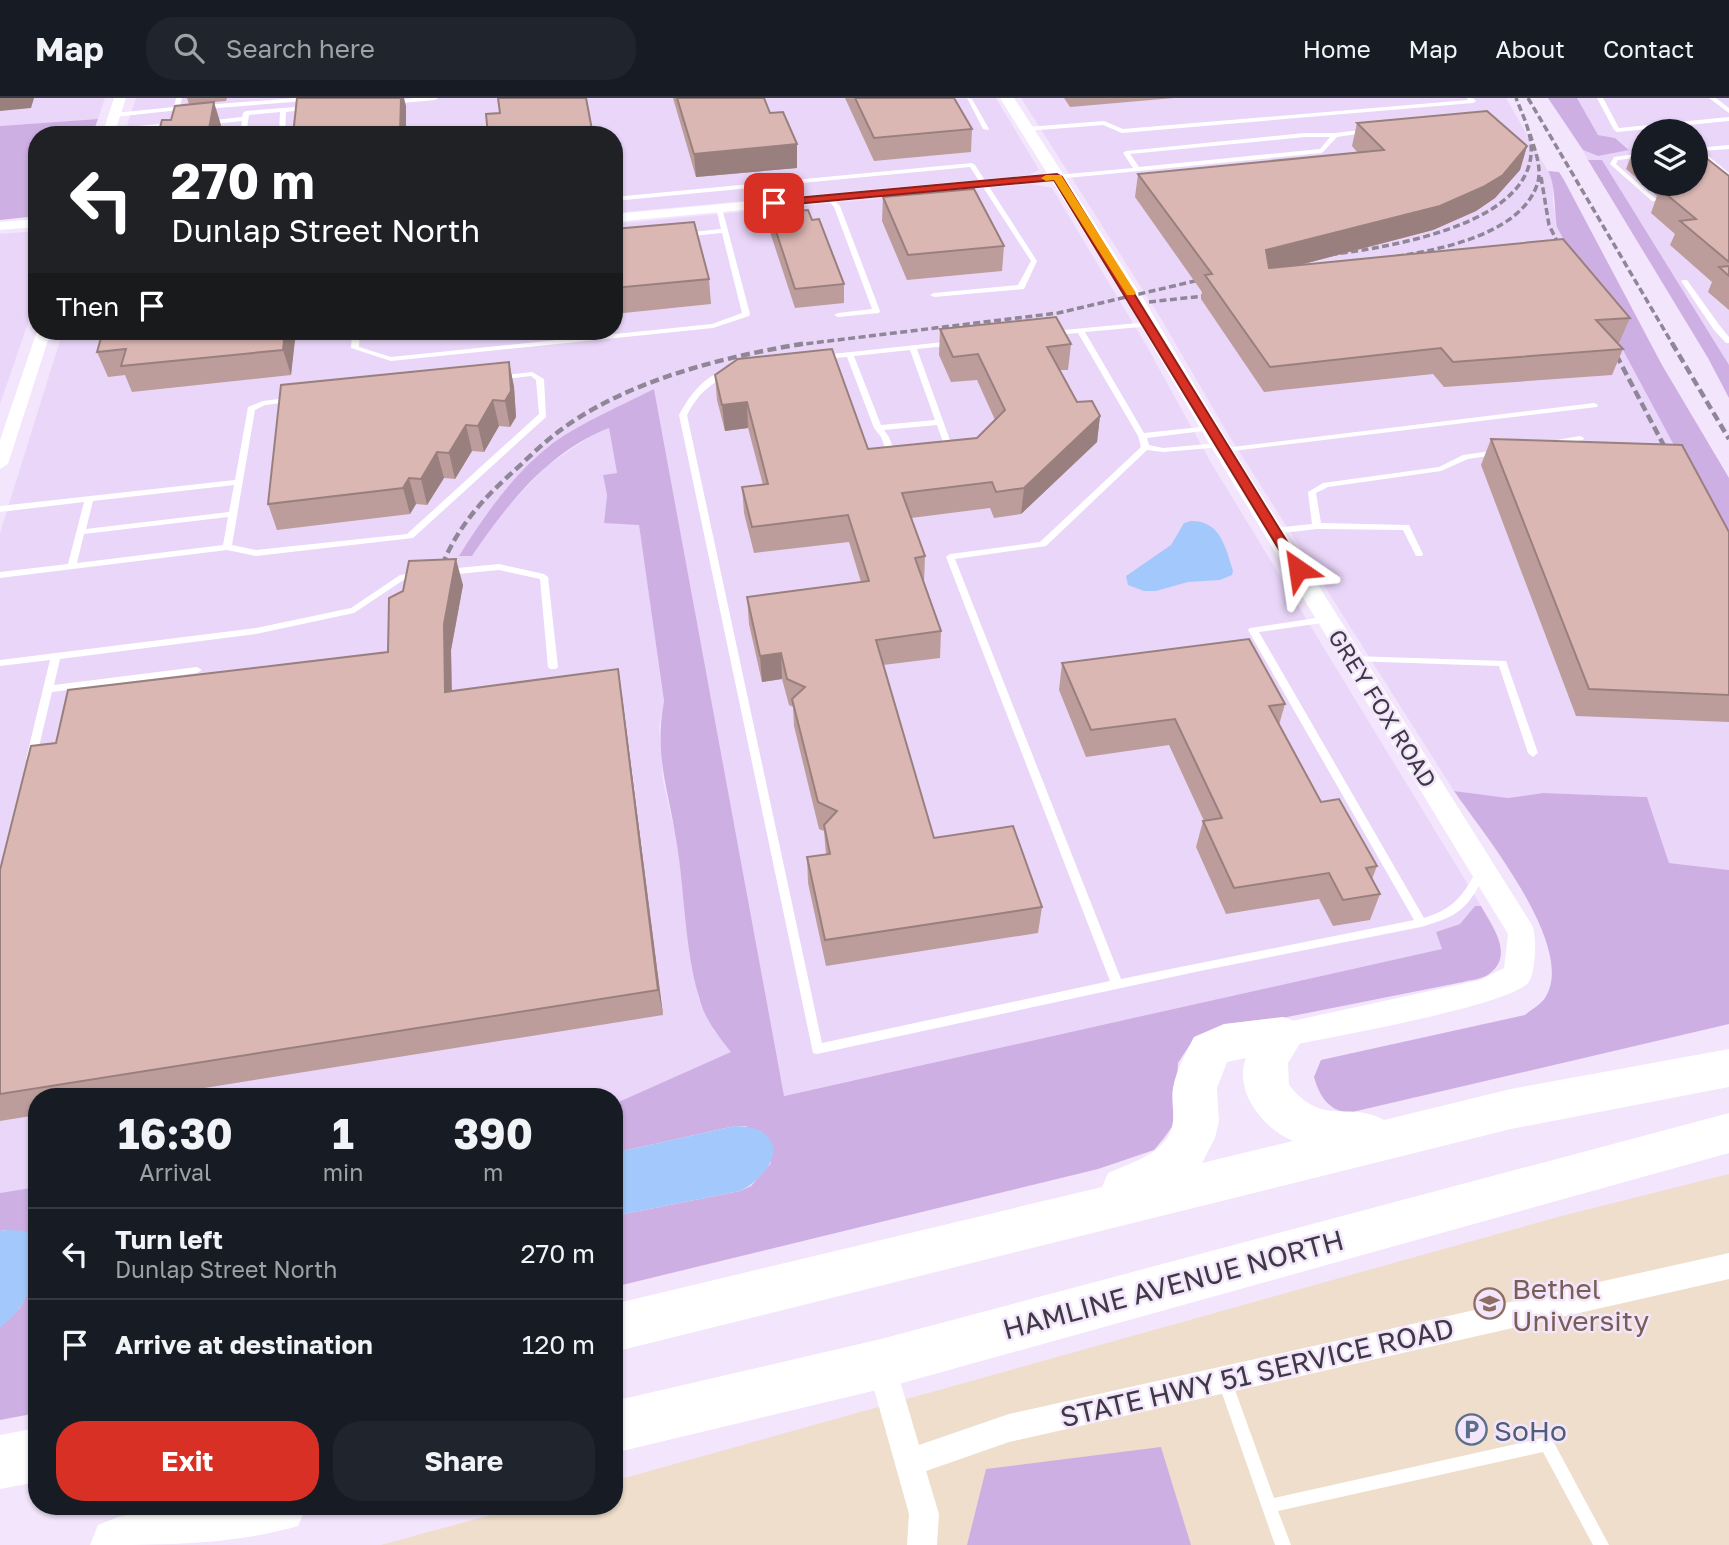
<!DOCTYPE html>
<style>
body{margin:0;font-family:"Golos Text",sans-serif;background:#20242c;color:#f1f3f6;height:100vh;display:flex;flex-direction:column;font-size:26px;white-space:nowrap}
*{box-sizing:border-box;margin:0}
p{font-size:23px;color:#9ea1a6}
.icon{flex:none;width:38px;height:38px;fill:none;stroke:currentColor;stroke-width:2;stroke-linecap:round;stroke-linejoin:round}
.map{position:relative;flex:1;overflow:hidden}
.details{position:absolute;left:28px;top:990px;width:595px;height:427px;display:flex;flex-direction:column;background:#171b24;border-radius:28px;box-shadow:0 2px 5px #0004}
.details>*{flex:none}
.guide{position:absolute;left:28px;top:28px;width:595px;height:214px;border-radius:28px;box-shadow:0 2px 5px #0004;background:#202124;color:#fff;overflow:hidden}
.buttons{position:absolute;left:1631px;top:21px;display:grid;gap:14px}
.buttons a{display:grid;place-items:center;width:77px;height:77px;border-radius:50%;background:#171b24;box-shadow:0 2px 5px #0004;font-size:35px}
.pin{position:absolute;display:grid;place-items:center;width:60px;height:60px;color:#fff;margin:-30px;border-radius:14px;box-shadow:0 4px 10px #0006}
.me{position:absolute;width:77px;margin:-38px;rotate:328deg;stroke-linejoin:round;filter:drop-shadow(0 0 5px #0008)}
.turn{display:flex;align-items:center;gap:24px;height:147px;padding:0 28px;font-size:32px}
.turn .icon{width:91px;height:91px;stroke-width:2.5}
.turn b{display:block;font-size:49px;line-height:60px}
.then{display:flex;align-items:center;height:66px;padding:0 28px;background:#0003;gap:14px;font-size:26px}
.eta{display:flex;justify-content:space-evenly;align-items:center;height:119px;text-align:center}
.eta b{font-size:42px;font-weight:700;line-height:49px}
.button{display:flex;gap:14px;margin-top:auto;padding:14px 28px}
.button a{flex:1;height:80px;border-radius:28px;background:#d93025;color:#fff;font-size:28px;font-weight:700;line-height:80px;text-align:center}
.button a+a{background:#20242c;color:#f1f3f6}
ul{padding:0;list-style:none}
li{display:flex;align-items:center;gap:21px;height:91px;padding:0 28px;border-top:2px solid #363941}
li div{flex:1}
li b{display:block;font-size:26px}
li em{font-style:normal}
header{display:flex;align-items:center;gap:42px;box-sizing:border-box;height:98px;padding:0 35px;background:#171b24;border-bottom:2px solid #363941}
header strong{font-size:33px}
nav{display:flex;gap:38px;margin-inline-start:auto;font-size:24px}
.search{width:490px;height:63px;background:#20242c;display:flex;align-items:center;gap:18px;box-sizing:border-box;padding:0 24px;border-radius:28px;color:#9ea1a6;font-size:26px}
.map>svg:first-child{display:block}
.built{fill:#ead6f9;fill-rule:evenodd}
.education{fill:#efdecc}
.green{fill:#ceafe3}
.water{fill:#a3c9fc}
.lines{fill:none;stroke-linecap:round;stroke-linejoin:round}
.service{fill:#fff;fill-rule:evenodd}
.minor{fill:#fff;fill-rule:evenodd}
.tertiary{fill:#fff;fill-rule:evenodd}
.motorway{fill:#fff;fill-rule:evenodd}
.rail-far1{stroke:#8f8697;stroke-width:3.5;stroke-dasharray:7 3.5;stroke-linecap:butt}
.rail{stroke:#8f8697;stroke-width:4.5;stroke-dasharray:9 4.5;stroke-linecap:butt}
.wall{fill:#bc9d9b}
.shaded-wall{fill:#99807e}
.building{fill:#dbb7b4;stroke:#99807e;stroke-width:2}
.route{fill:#d93025;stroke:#8d1f18;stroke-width:2}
.slow{fill:#f59e0b}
.labels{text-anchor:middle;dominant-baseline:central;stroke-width:5;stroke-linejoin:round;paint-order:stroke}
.street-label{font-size:23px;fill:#3f3944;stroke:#f2e5fc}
.near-street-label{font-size:28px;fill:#3f3944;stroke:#f2e5fc}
.near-education-label{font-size:28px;fill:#785e54;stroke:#f2e5fc;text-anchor:start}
.near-service-label{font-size:28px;fill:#4e5e75;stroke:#f2e5fc;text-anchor:start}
</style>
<header>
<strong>Map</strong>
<div class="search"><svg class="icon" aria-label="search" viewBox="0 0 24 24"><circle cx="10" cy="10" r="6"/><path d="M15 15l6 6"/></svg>Search here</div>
<nav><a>Home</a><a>Map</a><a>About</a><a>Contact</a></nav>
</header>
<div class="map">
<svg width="1729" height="1447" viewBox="0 0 1729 1447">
<rect width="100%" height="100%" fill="#f2e5fc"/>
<g class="built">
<path d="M0,0H105L98,21L0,28Z"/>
<path d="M136,0H996L1039,72L1029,77L614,115V37H124Z"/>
<path d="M1021,0H1506L1553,82V104L1557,129L1729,450V772L1669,765L1647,699L1543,695L1508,700L1454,693L1225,331L1160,219Z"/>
<path d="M1577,0H1729V267L1602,62H1588L1583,52L1598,58L1629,51L1615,40L1598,37ZM1643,33H1696V86H1643Z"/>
<path d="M1032,86L1052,90L1145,245L1210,363L1481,808H1475L1460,826L1436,834L1443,851L783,998L654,291L506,391L482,422L460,457H473L500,416L547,368L592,337L609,329L617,375L603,378L607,397L604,424L639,426L664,604L659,629L663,683L676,739L694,875L699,902L714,933L732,954L614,1006V999H37V1089L0,1095V435L63,233H614V126Z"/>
<path d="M37,133V199L0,306V136Z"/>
</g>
<path class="education" d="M1729,1076V1447H381L520,1409H614V1383L1558,1119Z"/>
<g class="green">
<path d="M1548,0H1577L1598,37L1615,40L1629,52L1598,58L1583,52Z"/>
<path d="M98,21L92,37H37V118L0,122V28Z"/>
<path d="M1588,62H1602L1729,267V300L1708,260Z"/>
<path d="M1548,73L1559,74L1564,82L1662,267L1729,380V450L1557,129C1554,112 1556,87 1548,73Z"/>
<path d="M654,291L784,998L1442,851L1436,834L1460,826L1475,808H1481C1492,828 1515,857 1489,876C1483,881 1470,882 1463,884L1212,934L1189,948L1178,965L1174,1026L1164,1040L1154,1052L1098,1071L614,1189V1118L740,1093L751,1088L771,1065L746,1028H735L614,1055V1006L731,954C718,938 704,920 699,899C684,848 685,793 676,741C668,689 654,658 664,603L639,427L604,425L607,397L603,377L617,375L609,330C549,353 507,406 472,458H459C485,416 514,375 553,345C584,323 621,308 654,291Z"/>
<path d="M1454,693L1508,700L1543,695L1647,699L1669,765L1729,772V926L1348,1015C1328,1012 1319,997 1314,979L1321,962L1525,917C1531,912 1541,906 1545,900C1578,850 1483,735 1454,693Z"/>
<path d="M37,1089V1142L6,1132L0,1133V1095Z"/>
<path d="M37,1173V1315L0,1322V1229L20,1210Z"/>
<path d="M1161,1349L1191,1447H967L986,1371Z"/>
</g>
<g class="water">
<path d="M1191,423C1220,422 1226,450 1233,473L1232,477L1220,482L1188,484L1156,493H1144L1128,487L1126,478L1171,447L1184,425Z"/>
<path d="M735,1028C791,1029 779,1073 740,1093L614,1118V1055Z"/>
<path d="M6,1132L25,1133L37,1142C37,1177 31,1207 0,1229V1133Z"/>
</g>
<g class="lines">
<g class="service">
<path d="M176,0H182L179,12L115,19L112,17L115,15L174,9Z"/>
<path d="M296,0H321L318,2L204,11L201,9L204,7Z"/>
<path d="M415,0H438L435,2L391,6L388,4L391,2Z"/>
<path d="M967,0L972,1L989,31L988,32L983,31Z"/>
<path d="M1467,0H1473L1476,3L1473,5L1122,35L1103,27L1027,33L1024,31L1027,29L1104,23L1123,31L1468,2Z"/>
<path d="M1597,0H1603L1619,30L1729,19V23L1617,34L1614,32Z"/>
<path d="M1709,0H1716L1729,10V15Z"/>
<path d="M308,8L310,9V11L286,14L285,37H279L280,14L249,17L246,37H240L242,23L206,27L203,25L206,23L242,19L243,15L246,13Z"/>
<path d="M173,25L176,27L175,28L110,34L107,32L110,30Z"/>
<path d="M1369,31L1372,33L1371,34L1337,39L1322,55L1057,81L1054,79L1057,77L1133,70L1123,55L1126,53L1305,35H1335ZM1305,39H1330L1320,51L1139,69L1130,56Z"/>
<path d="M1729,47V51L1702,53L1729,75V80L1696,55V50Z"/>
<path d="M1643,55V59L1618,62L1616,66L1656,101V103H1652L1610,66L1614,59Z"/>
<path d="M972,65L975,67L1037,163L1024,191L934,199L930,197L934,195L1018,187L1031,163L970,69L614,103V99Z"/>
<path d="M829,98L840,108L880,213L879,215L838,219L834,217L838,215L872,211L834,109L826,100Z"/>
<path d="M719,108L722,110L750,216L749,218L713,230L391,263L351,250L352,233H360L359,249L391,259L712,226L742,215L722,135L683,139L680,137L683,135L721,131L716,110Z"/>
<path d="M1683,182H1687L1720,228L1729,239V245H1726L1714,232L1681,183Z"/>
<path d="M1149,224H1152V228L1085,234L1144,335L1211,328L1215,330L1211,332L1147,340L1149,347L1163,350L1220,345L1224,347L1223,349L1163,354L1147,352L1046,448L955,461L1121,881L1414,822L1248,532L1250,530L1329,518L1334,521L1329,524L1259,534L1424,820C1456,810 1464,796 1479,768H1487L1488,771C1468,809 1463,817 1421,829L1200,873L817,956L813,955L679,317C689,298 707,273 731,272V276C710,285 697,297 687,317L822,945L1110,883L946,459L950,456L1040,444L1141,349L1138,338L1078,235L1053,237L1049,235L1053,233Z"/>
<path d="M97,233H122L118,235L42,242L38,240L42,238Z"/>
<path d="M953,243L957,245L956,247L917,251L955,356L951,358L947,356L937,327L884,332L889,339L897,360L896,362H890L881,339L874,330L847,259L823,261L819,259L823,257ZM910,252L935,322L881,327L854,258Z"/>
<path d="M532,274L544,281L546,319L413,440L256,458L227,452L0,480V474L68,466L84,404L0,414V408L235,382L248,309L263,303L294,299H297V303L265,307L255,312L232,447L256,452L407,436L539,316L536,282L531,278L498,282L494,280L498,278ZM234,387L229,414L86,431L93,403ZM228,419L223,447L77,465L84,436Z"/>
<path d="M1594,305L1598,307L1597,309L1224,354L1220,352L1224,350Z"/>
<path d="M1580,338L1584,340L1583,342L1545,348L1541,346L1545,344Z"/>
<path d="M1498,352H1501V356L1468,361L1441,373L1328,389L1316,395L1321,425L1409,427L1423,456L1422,458H1416L1403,432L1317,431L1274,436L1270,433L1274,430L1312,426L1308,394L1323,385L1439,369L1463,357Z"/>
<path d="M499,466L544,476L548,479L558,569L556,571H550L548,569L540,481L499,472L447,477L443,474L447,471Z"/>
<path d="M417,474L420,475V479L405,481L354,515L256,536L60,561L54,587L197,569L202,572L197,575L52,594L36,661L31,665L26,661L50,562L0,568V562L256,530L351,510L400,477Z"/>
<path d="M1353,558L1506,563L1538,655L1533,659L1528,655L1499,568L1350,563L1348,561Z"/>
<path d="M1224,1274L1229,1276L1231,1281L1274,1400L1547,1339L1552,1341L1609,1447H1593L1543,1354L1278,1413L1291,1447H1275L1217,1281L1219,1276Z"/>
</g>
<g class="minor">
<path d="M114,0H126L114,37H102Z"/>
<path d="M1057,75L1063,79L1062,82L614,124V116Z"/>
<path d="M37,121V129L0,132V124Z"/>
<path d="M37,233H51L8,366L0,371V342Z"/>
<path d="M1729,1155V1181L1009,1344L926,1373L939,1416L937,1447H907L909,1416L867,1266L871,1256L881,1252L891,1256L895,1266L919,1347L1009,1316Z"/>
</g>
<path class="tertiary" d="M1000,0H1014L1143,200L1230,347L1532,827C1537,837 1536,876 1528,885C1506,909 1325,940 1283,949L1273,946L1268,937L1273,928L1283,925L1480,882L1504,870L1508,836L1210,347L1125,200Z"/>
<g class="motorway">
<path d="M1283,919L1298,924L1305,937L1288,965L1289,987C1323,1030 1348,1002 1384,1022L1511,991L1729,951V989L1511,1031L614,1254V1206L1102,1089L1108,1075C1133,1064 1170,1054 1173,1023C1174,1012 1171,1000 1173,990C1176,973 1186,954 1194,939L1224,926ZM1246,960C1233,994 1264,1031 1293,1043L1202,1065L1215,1040L1219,1023L1217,990L1227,964Z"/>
<path d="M1729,1015V1055L881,1291L614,1355V1303L881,1241Z"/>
<path d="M37,1330V1384L0,1391V1337Z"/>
<path d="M163,1409H306L298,1428C233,1447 160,1447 90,1447L98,1427L118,1419Z"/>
</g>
<g class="rail-far1">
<path d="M1528,0L1673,247"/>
<path d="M1541,79L1549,127L1565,159"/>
<path d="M1320,158C1377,151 1524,131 1531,57C1533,37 1523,18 1516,0"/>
<path d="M1386,160C1434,153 1522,138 1538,84C1542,68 1534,50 1530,36"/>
<path d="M1149,204L1222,196"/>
<path d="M796,247L1058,215L1212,179"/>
</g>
<g class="rail">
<path d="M1610,245L1672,363"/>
<path d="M1672,245L1729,341"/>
<path d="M438,480C451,436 481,402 514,373C527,361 540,348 554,337C623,283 722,259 807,245"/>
</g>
</g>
<g class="wall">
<path d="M187,0H227L226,3L189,6Z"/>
<path d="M673,0H764L770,15L797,70L696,79Z"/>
<path d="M845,0H954L972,31L971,54L874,63Z"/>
<path d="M1064,0H1174L1070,9Z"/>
<path d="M1357,25L1527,48L1520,72L1495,100L1476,113L1433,132L1296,168L1630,220L1619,245H1617L1623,251L1612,277L1444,289L1433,276L1264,294L1201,201L1202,194L1135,99L1138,76L1358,55L1352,48Z"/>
<path d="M1643,47V86H1696L1729,78V212L1708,194L1712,184L1670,147L1675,136L1651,115L1657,98L1626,71L1635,48Z"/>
<path d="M883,99L1004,148L1002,173L907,182L882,123Z"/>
<path d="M770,115L844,186V205L795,210L770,134Z"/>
<path d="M614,131L709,181L711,206L614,216Z"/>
<path d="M940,231L1071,246L1068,272H1060L1077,304L1100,318L1097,344L1021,416L994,420L990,410L911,420L925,458L924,485L941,533L940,560L883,567L934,740L1042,809L1038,835L826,868L808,785L807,759L826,756L824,733L819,731L794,628L793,609L789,607L782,581L762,584L749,526L747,499L861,484L849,444L754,455L744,415L742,389L763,387L748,330L725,333L717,302L715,277L868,351L977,340L995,322L977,282L951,284L939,257Z"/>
<path d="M103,233H295L291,277L132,294L125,277L108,279L97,254Z"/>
<path d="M379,233H446L381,239Z"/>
<path d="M509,264L514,289L516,319L510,329L499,328L484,354L472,353L455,381L444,380L427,407L416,406L410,416L277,432L268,406Z"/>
<path d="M1491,341L1729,434V624L1576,618L1481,367Z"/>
<path d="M463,487L451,552L452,593L622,598L663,917L148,999H37V1017L0,1023V772L56,645L388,554Z"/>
<path d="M1062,565L1285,606L1279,627L1321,704L1377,768L1372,781L1380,796L1370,822L1333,828L1319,801L1226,816L1196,749L1203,723H1204L1169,647L1086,659L1059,592Z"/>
</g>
<g class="shaded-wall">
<path d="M0,0H34L31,10L0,13Z"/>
<path d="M401,0H404L406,8V37H400Z"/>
<path d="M214,4L221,27L220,37H208Z"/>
<path d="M797,46V70L696,79L694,56Z"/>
<path d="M1527,48L1520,72L1495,100L1476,113L1433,132L1261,177L1266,152Z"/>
<path d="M285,233H295L296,234L291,277L283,252Z"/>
<path d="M509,264L514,289L516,319L510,329L505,303Z"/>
<path d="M493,302L499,328L484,354L478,328Z"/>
<path d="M747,304L748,330L725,333L722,307Z"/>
<path d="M1100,318L1097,344L1021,416L1024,390Z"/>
<path d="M466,327L472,353L455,381L449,355Z"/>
<path d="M437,354L444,380L427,407L421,381Z"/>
<path d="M409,380L416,406L410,416L403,390Z"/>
<path d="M456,461L463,487L451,552L452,620L445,594L444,526Z"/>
<path d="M781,555L782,581L762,584L760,558Z"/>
<path d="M618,571L622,598L663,917L658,892Z"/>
</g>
<g class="building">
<path d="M297,0H401L400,37H293Z"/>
<path d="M498,0H586L593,37H488L486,16L500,15Z"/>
<path d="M677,0H764L770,15L783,14L797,46L694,56Z"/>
<path d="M855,0H954L972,31L874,40Z"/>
<path d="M214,4L208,37H158L162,22H171L175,8Z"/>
<path d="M1487,13L1527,48L1503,77L1483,89L1440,108L1266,152L1269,170L1563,141L1630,220L1596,222L1623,251L1453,264L1441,250L1270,269L1205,177L1212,176L1138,76L1384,52L1357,25Z"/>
<path d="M1643,47V55L1635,48Z"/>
<path d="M1696,52L1729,78V164L1680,123L1696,121L1660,91L1684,89L1680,86H1696Z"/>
<path d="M974,91L1004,148L908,157L883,99Z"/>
<path d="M808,112L812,122L819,121L844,186L795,191L770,115Z"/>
<path d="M694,124L709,181L614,190V131Z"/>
<path d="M1729,168V178L1719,169Z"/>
<path d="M1056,219L1071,246L1047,249L1077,304L1092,303L1100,318L1024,390L996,394L992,384L902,395L925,458L915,460L941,533L876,542L934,740L1013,728L1042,809L825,842L807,759L830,756L824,727L837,713L818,704L792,601L805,589L787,581L781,555L760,558L747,499L869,483L848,417L752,429L742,389L768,386L747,304L722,307L715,277L738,261L832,251L868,351L977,340L1005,312L978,256L953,259L940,231Z"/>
<path d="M103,233H285L283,252L121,268L126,251L97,254Z"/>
<path d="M509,264L511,293L505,303L493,302L478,328L466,327L449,355L437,354L421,381L409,380L403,390L268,406L281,287Z"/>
<path d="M1491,341L1682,347L1729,434V597L1589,591Z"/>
<path d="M456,461L444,526L445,594L618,571L658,892L0,996V772L31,648L56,645L68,592L388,554L389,500L403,493L409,463Z"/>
<path d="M1249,541L1285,606L1269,608L1321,704L1339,701L1377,768L1366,770L1380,796L1343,802L1329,775L1234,790L1203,723L1222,720L1175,621L1091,632L1062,565Z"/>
</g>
<path class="route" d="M1057,76L1062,79L1304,471L1302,474L1298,476L1291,471L1054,82L774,108L769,105L774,102Z"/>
<path class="slow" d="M1046,77H1061L1136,195L1134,197H1127L1054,82L1046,83L1041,80Z"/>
<defs>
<symbol id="university-ring" viewBox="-11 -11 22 22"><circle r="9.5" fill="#f2e5fc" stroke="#8d6e63" stroke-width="1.5"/><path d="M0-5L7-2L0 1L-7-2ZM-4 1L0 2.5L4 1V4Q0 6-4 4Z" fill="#8d6e63"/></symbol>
<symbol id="parking-ring" viewBox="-11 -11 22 22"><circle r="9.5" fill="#f2e5fc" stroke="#5c6f8a" stroke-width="1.5"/><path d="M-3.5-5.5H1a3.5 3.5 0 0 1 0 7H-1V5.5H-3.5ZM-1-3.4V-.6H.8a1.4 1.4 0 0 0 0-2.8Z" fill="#5c6f8a"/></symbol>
</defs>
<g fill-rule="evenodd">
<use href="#university-ring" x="1472" y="1188" width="35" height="35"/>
<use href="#parking-ring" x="1454" y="1314" width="35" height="35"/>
</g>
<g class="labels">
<g class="street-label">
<text transform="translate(1383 610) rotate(58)">GREY FOX ROAD</text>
</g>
<g class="near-street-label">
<text transform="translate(1173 1186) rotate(-15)">HAMLINE AVENUE NORTH</text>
<text transform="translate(1257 1274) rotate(-13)">STATE HWY 51 SERVICE ROAD</text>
</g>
<g class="near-education-label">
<text x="1512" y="1190">Bethel<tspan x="1512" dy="32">University</tspan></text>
</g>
<g class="near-service-label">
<text x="1494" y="1332">SoHo</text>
</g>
</g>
</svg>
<div class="buttons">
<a><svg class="icon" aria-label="layers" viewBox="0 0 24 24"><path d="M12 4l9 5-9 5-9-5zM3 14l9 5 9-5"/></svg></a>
</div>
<div class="pin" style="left:774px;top:105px;background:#d93025"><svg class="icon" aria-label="arrive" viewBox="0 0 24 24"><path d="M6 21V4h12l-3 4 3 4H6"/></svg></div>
<svg class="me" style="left:1298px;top:471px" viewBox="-20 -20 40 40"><path d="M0-17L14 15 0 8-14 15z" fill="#d93025" stroke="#fff" stroke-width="4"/></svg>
<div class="guide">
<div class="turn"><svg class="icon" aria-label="left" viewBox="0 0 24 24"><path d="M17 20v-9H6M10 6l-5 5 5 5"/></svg><div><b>270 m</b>Dunlap Street North</div></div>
<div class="then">Then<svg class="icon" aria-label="arrive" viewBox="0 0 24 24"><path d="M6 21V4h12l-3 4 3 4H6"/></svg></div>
</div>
<section class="details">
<div class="eta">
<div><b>16:30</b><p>Arrival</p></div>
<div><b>1</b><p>min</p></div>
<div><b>390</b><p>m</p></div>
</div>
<ul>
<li><svg class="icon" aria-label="left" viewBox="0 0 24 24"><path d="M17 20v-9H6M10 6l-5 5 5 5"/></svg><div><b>Turn left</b><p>Dunlap Street North</p></div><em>270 m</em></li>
<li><svg class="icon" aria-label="arrive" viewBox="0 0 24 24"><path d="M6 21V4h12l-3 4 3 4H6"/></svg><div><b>Arrive at destination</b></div><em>120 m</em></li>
</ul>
<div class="button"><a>Exit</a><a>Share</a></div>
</section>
</div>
